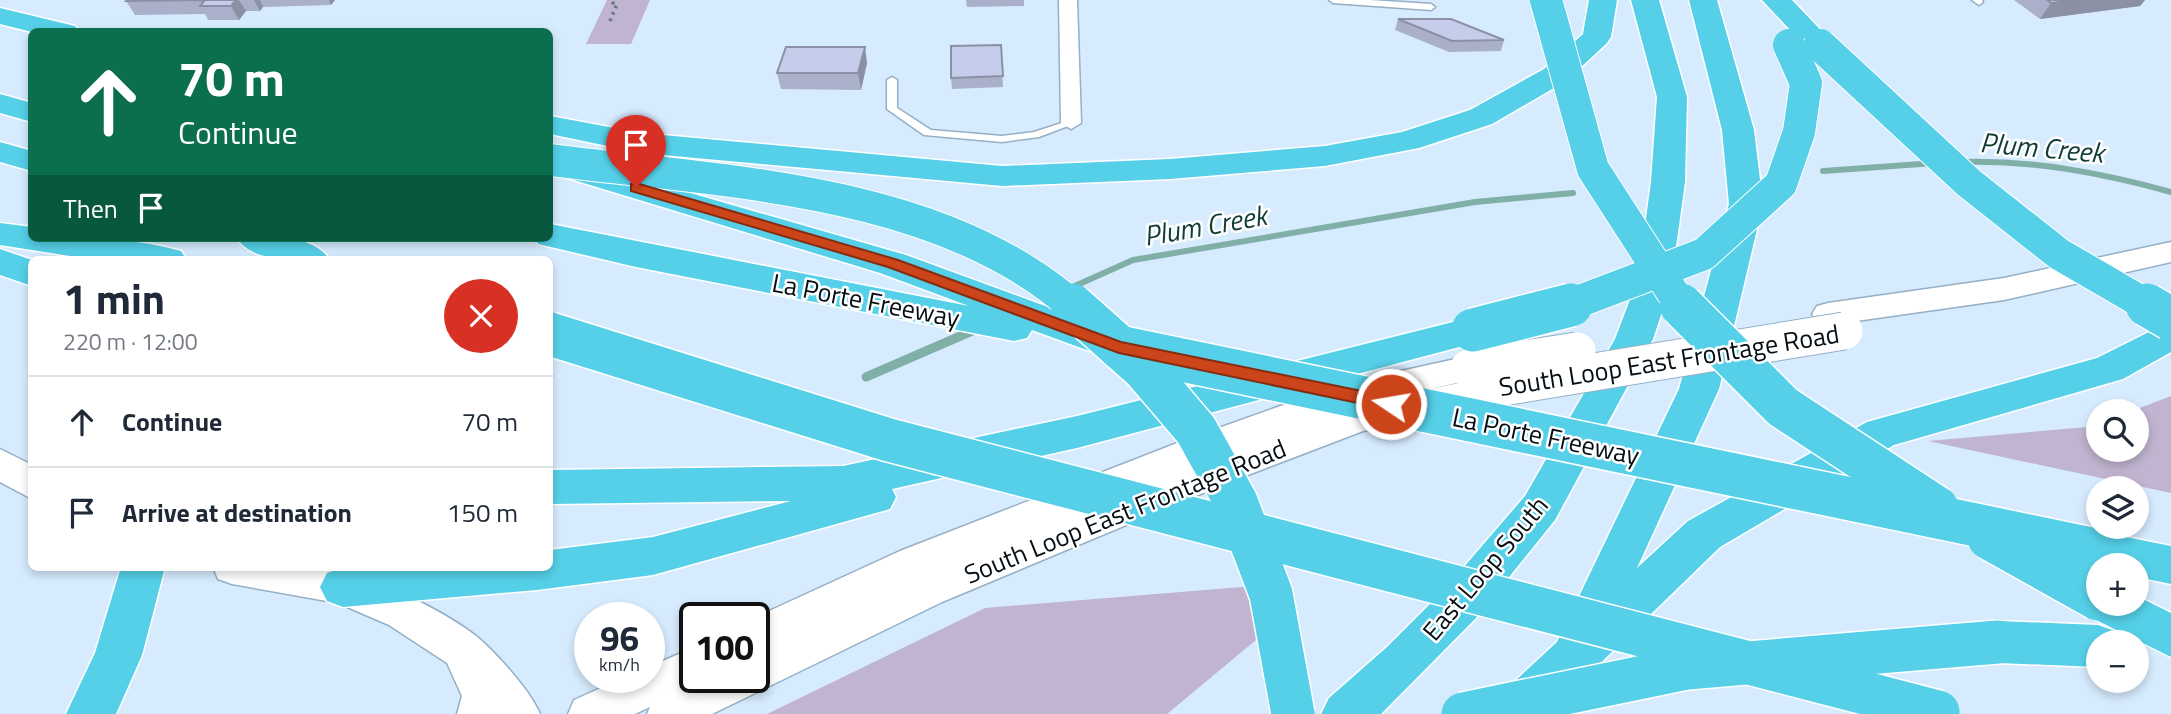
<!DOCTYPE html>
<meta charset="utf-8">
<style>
body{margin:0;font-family:"Titillium Web",sans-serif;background:#f2f2f3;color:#1f2937;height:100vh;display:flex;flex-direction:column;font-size:26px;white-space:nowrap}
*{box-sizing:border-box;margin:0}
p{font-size:23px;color:#747a83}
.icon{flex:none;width:38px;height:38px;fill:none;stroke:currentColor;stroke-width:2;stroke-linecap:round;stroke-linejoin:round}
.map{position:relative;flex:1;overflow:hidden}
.side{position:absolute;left:28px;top:256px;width:525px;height:315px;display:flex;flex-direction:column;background:#fff;border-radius:10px;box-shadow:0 4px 10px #0003}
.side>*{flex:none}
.banner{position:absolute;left:28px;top:28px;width:525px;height:214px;border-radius:10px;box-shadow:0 4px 10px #0003;background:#0b6e4f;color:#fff;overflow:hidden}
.controls{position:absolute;left:2086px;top:399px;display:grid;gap:14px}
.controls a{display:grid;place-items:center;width:63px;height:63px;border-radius:50%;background:#fff;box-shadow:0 4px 10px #0003;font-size:35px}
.speed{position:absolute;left:574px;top:602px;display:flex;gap:14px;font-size:35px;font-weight:700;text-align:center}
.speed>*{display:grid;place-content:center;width:91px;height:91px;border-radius:50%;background:#fff;box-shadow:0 4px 10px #0003;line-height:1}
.speed small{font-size:18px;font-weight:400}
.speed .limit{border:4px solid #111;border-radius:10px;background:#fff;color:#111}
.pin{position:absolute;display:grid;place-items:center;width:60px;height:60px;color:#fff;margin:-72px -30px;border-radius:50% 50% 50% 0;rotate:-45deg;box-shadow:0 0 7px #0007}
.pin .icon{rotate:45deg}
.me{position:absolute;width:77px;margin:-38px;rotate:282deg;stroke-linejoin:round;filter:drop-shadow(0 0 5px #0008)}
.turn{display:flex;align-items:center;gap:24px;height:147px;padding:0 35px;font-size:32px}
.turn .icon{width:91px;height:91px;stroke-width:2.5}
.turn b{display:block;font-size:49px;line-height:60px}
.then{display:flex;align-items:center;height:66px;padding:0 35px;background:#0003;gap:14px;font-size:26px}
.round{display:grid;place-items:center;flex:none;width:74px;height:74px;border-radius:37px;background:#f2f2f3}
.summary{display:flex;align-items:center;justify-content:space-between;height:119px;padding:0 35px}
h1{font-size:42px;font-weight:700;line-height:52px}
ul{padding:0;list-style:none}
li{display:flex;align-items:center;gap:21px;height:91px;padding:0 35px;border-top:2px solid #e0e1e3}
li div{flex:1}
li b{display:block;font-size:26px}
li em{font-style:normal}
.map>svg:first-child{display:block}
.green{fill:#c0b4d0}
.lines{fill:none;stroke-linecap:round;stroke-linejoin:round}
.stream-far1{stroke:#80afa7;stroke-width:6}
.stream{stroke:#80afa7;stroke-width:9}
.service-casing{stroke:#95afc5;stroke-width:3}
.minor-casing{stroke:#95afc5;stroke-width:3}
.secondary-casing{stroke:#95afc5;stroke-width:3}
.motorway-casing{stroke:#fff;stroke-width:3}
.path{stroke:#677683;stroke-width:3.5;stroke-dasharray:2.5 4.5;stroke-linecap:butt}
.service{fill:#fff;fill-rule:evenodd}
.minor{fill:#fff;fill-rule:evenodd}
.secondary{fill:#fff;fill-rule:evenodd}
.motorway{fill:#55d0e8;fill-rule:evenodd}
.secondary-bridge-casing{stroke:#95afc5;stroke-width:39;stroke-linecap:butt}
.motorway-bridge-far1-casing{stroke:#fff;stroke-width:34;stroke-linecap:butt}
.motorway-bridge-casing{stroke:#fff;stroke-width:46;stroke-linecap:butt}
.secondary-bridge{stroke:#fff;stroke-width:37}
.motorway-bridge-far1{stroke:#55d0e8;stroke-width:32}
.motorway-bridge{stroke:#55d0e8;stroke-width:43}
.wall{fill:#aab0ca}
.shaded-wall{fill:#8b90a4}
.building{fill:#c6cdeb;stroke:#8b90a4;stroke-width:2}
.route{fill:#cc441a;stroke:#852c11;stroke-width:2}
.labels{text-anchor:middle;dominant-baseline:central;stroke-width:5;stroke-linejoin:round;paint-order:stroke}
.street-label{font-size:26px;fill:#050e15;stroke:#fff}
.water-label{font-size:28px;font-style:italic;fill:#103d37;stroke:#fff}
</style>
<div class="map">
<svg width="2171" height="714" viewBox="0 0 2171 714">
<rect width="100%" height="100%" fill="#d6ebfe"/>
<g class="green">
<path d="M607,0H650L631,44H586Z"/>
<path d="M2171,396V493L1928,441L2098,426V450H2137V411H2132Z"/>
<path d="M1266,585L1262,635L1167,714H767L985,608Z"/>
</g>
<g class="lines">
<g class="stream-far1">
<path d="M1962,162C2034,160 2102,173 2171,192"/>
<path d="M1823,171L1935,163"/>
<path d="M1068,289L1133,260L1475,202L1573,193"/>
</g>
<path class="stream" d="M866,377L979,328"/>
<defs>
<g id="service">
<path d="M1329,0H1370L1431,4L1435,7L1431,10L1333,3Z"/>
<path d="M1972,0H1982L1983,2L1979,5Z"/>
<path d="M892,77L897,80V108L931,130L1002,136L1034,132L1071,120L1076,123L1039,137L1002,142L924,135L887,109V80Z"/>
</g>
<path id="minor" d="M1059,0H1077L1081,123L1071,129L1061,123Z"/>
<g id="secondary">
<path d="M2171,242V262L2004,300L1828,325L1817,322L1812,314L1817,306L1828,303L2004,278Z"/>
<path d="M1469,356L1481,359L1486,368L1481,377L1423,391L1485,377L1497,381L1502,390L1497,399L1363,431L1227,483L942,602L712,714H647L650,707L635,714H568L574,700L625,677H649V667L695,647V677H754V618L900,551L1185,440L1342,384Z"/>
<path d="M0,449L32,465V499L0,482Z"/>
<path d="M213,567C250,567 288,564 325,567C363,570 446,612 476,636C496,653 530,690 540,714H457L462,696L447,663L389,625L338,603L232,584L218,579Z"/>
</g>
<g id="motorway">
<path d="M1589,0H1617L1611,37L1607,43L1566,81L1492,124L1419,148L1325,166L1170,179L1002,186L641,153L550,134V116L641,133L1002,166L1170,159L1325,146L1402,132L1470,110L1544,69L1583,34Z"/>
<path d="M1631,0H1659L1687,97L1685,182L1677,240L1667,297L1653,339L1555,520L1476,618L1381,714H1321L1329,698L1387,647L1444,590L1525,496L1615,339L1631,297L1643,240L1651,182L1657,97Z"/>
<path d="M1689,0H1717L1754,130L1763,204L1719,389L1637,568L1688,521L1867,422L2097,358L2171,321V352L2123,379L1894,445L1720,547L1548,714H1498L1495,708L1503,692L1557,642L1679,389L1729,204L1722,130Z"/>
<path d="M1762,0H1792L1835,45L1830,51L1820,54L1810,51Z"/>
<path d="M0,8L75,26L79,32H32L0,24Z"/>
<path d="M0,94L32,103V122L0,113Z"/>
<path d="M0,142L32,151V171L0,162Z"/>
<path d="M579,161L906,255L1127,336L1133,346L1127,356L1114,360L1032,330L1027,338L1014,341L636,267L538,244L534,238H550V224L969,306L880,273L567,178L563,171L567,164Z"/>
<path d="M0,223L32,227V238C82,238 132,237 181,251L186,259H89L0,245Z"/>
<path d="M237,238C264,238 312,232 329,259C301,259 254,265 237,238Z"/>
<path d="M0,249L32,260V286L0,275Z"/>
<path d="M1473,317L1486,320L1492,330L1486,340L1077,448L892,489L896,497L890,509L653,575L537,590L343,607L327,601L320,587L327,573L343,567H550V550L653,537L791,501L550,504V470L843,466L1077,416Z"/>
<path d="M2096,531L2171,546V584L2137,577V565H2098V569L2080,563L2074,550L2080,537Z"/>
<path d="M121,567H165L142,655L116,714H66L95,653Z"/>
<path d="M2098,587V604H2137V596L2171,613V657L2092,618L2085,604L2092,590Z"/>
<path d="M1998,621L2098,625L2115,631L2120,642H2098V667L1998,663L1981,657L1974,642L1981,627Z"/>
</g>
</defs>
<use href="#service" class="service-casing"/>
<use href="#minor" class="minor-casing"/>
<use href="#secondary" class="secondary-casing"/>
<use href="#motorway" class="motorway-casing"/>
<path class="path" d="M610,21L617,4L613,3L615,0"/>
<use href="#service" class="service"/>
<use href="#minor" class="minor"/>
<use href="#secondary" class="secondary"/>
<use href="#motorway" class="motorway"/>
<defs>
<g id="secondary-bridge">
<path d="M1469,368L1577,351"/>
<path d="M1485,390L1844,331"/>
</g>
<g id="motorway-bridge-far1">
<path d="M1546,0L1593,169L1682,307"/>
<path d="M1820,45L1969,183L2059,254L2150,307"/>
<path d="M550,160C722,182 939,187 1074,307"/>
<path d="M1564,307L1704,254L1781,184L1799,132L1806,83L1789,45"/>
</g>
<g id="motorway-bridge">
<path d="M1072,305L1144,369L1196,430L1236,502L1271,594L1293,714"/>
<path d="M1681,305L1783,407L1937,508"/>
<path d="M2147,305L2171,319"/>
<path d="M1473,330L1571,305"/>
<path d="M550,334L889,440L1938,712"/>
<path d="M1119,347L2096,550"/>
<path d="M1989,538L2098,599"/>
<path d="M1463,714L1687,668L1998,642"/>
</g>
</defs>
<use href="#secondary-bridge" class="secondary-bridge-casing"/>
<use href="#motorway-bridge-far1" class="motorway-bridge-far1-casing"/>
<use href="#motorway-bridge" class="motorway-bridge-casing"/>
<use href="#secondary-bridge" class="secondary-bridge"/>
<use href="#motorway-bridge-far1" class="motorway-bridge-far1"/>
<use href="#motorway-bridge" class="motorway-bridge"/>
</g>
<g class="wall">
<path d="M127,0H335L331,5L263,7L260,11H246L239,20H208L205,14L135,15L126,1Z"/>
<path d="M966,0H1024V6L967,7Z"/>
<path d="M2014,0H2145L2140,6L2040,19Z"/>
<path d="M1398,19L1504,40L1501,51L1449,52L1395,30Z"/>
<path d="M1001,45L1003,87L952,89L951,78Z"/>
<path d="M867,63L861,90L781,89L777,73Z"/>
</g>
<g class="shaded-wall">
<path d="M236,0H239L246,11L239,20L231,6Z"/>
<path d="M254,0H260L263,7L260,11Z"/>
<path d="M329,0H335L331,5Z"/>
<path d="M2076,0H2145L2140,6L2040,19L2051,3Z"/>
<path d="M865,47L867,63L861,90L858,73Z"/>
</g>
<g class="building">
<path d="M127,0H236L231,6H200L205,0L126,1Z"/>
<path d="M2047,0H2076L2051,3Z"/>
<path d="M1398,19H1451L1504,40L1452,41Z"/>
<path d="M1001,45L1003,76L951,78V46Z"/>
<path d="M786,47H865L858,73H777Z"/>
</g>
<path class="route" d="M636,183L898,260L1121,342L1391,397L1399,404L1391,410L1119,353L888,267L631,191V184Z"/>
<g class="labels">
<g class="street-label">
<text transform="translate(866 300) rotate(11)">La Porte Freeway</text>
<text transform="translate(1669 360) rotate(-9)">South Loop East Frontage Road</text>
<text transform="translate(1546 436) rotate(12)">La Porte Freeway</text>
<text transform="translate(1125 511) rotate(-22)">South Loop East Frontage Road</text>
<text transform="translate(1485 568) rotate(-50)">East Loop South</text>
</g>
<g class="water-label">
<text transform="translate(2042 147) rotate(5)">Plum Creek</text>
<text transform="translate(1205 225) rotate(-10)">Plum Creek</text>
</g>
</g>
</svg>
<div class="controls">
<a><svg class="icon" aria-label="search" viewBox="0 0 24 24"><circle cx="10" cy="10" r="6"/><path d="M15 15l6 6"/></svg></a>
<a><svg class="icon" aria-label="layers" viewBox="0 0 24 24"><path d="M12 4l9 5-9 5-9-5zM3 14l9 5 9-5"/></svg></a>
<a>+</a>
<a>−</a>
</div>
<div class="speed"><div>96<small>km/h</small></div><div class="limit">100</div></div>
<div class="pin" style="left:636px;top:187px;background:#d93025"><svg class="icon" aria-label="arrive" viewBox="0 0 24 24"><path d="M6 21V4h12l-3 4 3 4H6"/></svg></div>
<svg class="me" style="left:1391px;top:404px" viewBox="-20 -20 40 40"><circle r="17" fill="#cc441a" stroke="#fff" stroke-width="3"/><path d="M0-11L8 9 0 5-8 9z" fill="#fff"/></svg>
<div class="banner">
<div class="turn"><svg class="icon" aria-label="ahead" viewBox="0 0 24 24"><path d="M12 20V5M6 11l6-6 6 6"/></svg><div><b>70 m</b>Continue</div></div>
<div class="then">Then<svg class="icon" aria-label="arrive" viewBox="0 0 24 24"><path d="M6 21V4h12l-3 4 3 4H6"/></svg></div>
</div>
<section class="side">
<div class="summary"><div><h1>1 min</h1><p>220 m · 12:00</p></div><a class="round" style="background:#d93025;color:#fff"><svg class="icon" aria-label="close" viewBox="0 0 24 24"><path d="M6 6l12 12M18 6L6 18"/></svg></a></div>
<ul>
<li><svg class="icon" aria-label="ahead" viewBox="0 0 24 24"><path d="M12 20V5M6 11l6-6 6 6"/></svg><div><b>Continue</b></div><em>70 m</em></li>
<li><svg class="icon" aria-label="arrive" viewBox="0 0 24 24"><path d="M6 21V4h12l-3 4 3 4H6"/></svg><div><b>Arrive at destination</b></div><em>150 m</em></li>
</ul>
</section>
</div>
